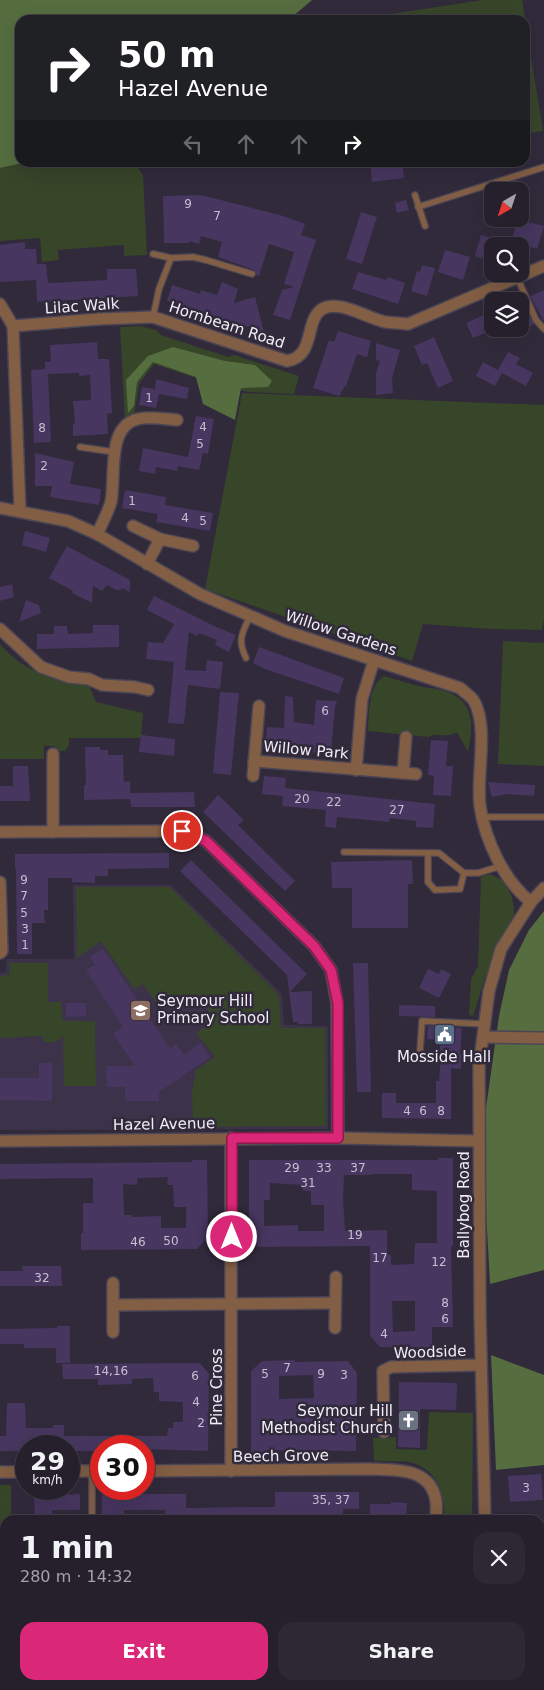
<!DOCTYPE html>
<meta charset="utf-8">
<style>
body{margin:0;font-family:"DejaVu Sans",sans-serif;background:#2d2834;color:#f1f3f6;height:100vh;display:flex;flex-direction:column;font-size:19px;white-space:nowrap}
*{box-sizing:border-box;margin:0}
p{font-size:16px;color:#a3a3a9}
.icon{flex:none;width:28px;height:28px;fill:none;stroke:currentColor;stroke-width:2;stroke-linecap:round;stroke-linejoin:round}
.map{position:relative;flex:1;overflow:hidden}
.side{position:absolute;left:0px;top:1515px;width:545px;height:175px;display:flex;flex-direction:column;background:#25202c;border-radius:15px 15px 0 0;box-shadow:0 5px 20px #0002,0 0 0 1px #423e48}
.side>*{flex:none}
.guide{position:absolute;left:15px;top:15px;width:515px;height:152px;border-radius:15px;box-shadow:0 5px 20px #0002,0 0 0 1px #423e48;background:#202124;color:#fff;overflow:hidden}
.needle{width:32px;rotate:219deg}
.controls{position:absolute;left:484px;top:182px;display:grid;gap:10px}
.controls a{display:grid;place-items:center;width:45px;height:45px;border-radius:10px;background:#25202c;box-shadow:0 5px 20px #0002,0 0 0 1px #423e48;font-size:25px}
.speed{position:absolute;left:15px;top:1435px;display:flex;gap:10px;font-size:25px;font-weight:700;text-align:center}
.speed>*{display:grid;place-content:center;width:65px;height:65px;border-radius:50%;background:#25202c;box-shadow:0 5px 20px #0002,0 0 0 1px #423e48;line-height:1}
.speed small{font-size:12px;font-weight:400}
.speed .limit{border:8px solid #d22;background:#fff;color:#111}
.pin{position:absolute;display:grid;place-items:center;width:42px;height:42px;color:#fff;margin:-21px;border:2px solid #fff;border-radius:50%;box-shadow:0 1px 5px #0007}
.me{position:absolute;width:55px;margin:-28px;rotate:0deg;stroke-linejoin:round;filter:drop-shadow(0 0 4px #0008)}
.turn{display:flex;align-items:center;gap:18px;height:105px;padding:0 20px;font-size:22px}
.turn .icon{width:65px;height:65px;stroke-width:2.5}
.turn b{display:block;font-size:35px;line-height:42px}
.lanes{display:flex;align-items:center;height:48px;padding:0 20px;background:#0003;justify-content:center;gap:25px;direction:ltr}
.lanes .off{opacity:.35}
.round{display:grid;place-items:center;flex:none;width:52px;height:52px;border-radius:15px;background:#2d2834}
.headline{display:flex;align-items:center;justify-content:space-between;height:85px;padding:0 20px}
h1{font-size:30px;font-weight:600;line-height:38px}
.button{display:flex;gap:10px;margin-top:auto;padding:10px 20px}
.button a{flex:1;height:58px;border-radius:15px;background:#db2777;color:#fff;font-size:20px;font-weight:600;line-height:58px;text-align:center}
.button a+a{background:#2d2834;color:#f1f3f6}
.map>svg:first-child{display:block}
.built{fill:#3c334a}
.green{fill:#374529}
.forest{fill:#566d40}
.building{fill:#47365f;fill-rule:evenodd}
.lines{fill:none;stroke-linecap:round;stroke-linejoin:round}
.lane-casing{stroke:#4c4555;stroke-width:8}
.street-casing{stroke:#4c4555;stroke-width:14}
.primary-casing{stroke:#4c4555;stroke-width:15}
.lane{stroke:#815e44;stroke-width:5.5}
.street{stroke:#815e44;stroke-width:11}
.primary{stroke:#d28b55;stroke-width:12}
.route-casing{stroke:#8e194d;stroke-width:12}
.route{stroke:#db2777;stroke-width:9}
.labels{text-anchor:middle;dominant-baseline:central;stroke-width:5;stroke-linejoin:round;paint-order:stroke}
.number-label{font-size:12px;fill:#c6bfd2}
.street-label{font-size:15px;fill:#f1edf8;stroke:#312a3b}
.poi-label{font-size:15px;fill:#f1edf8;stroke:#312a3b;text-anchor:start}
</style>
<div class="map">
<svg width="544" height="1690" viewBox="0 0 544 1690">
<rect width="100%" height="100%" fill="#312a3b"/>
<path class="built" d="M73,885H171L282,994L284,1025L328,1026V1129L0,1130V973L6,972L7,959H74Z"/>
<g class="green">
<path d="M483,0H522L543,131L525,134V20H351Z"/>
<path d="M22,162L134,163L143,175L147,255L124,256V245L58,250L59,260L42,262L40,238L0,241V168Z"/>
<path d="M140,326L156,330L161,335L228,357L234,355L299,376L294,394L248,392L199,379L154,364L139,384L134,416L125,420L120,327Z"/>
<path d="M242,393L544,405V619L542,630L492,629L423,624L412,661L205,589Z"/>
<path d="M503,641L544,643V766L498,764Z"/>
<path d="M0,644C25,672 52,681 88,683L96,702L143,713L141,738H69V745L65,751H58L54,746H44V759H0Z"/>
<path d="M384,676C395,679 407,683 418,686C426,688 434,688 441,690C475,699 474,724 468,752L457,732C445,740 438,731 428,737L368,731C369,713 368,686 384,676Z"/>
<path d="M490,874L504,881L512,897L515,918L486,975L473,1016L469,1015L471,979L478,966L481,876Z"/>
<path d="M76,887H170L279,995L281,1028H325L326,1126L193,1127L192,1092L196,1070L215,1057L196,1033L215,1020L196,994L172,1010L168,1004L161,1009L143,984L134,989L101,941L77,958Z"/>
<path d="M10,963H48V1002H61L63,1021H95L96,1086H64L63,1036L55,1042H43V1036L0,1038V976L9,975Z"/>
<path d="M429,1412L473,1413L472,1520H445C444,1495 439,1472 413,1463C403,1460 384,1462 374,1461L373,1438L396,1437V1449L427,1450Z"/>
<path d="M0,1485H11V1520H5V1588H0Z"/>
</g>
<g class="forest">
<path d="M0,0H312L291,18L161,15V20H20V162L22,163L0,168Z"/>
<path d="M173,347L225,361L255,365L272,381L268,387L241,388L235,420L203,404L196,377L153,362L137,382L134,406L128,413L126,380L148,356Z"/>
<path d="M544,911V1270L490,1284L482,1136L499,1016L509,970L529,930Z"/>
<path d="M491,1355L544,1375V1465L496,1470Z"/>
</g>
<g class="building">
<path d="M377,162H402L404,178L372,182L370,164Z"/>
<path d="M201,195L283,216L305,224L301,235L316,240L290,320L273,315L282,290L294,287L284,284L294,252L269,244L259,276L256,275L254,270L218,257L222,242L201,236L199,244L189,241V243H164L163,196Z"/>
<path d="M406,200L409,210L397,213L395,203Z"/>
<path d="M361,212L377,217L362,264L346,259Z"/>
<path d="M518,220L544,226L537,249L511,241Z"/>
<path d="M481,235L492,238V262L475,256Z"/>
<path d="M25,242V249H36L37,264H46L48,283L107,280V269H136L138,296L37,302L36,280L0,282V245Z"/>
<path d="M445,250L470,257L463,280L438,272Z"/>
<path d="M422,265L435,268L427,296L411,291L417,271L420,272Z"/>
<path d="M358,272L386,280L388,277L405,283L398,304L352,289Z"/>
<path d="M222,282L238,289L234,303L255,297L264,332L167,301L172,285L200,294L201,290L217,295Z"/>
<path d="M544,290V320H543L530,296Z"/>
<path d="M522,299L534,324L520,331V300Z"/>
<path d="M492,311V330L473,338L466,323Z"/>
<path d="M338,331L371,341L367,357L357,354L346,386H345L339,396L313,388L329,340L334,342Z"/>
<path d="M434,337L453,381L438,388L427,363L422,365L414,346Z"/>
<path d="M97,342L98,359H109L112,413L107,414L108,434L73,436V424H75L73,401L91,400L90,375L79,376V373L48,374L51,442L34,443L31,370L45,369V362H51L50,345Z"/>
<path d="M376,343L400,350L392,378L393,393L376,395V373L380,361L376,360Z"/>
<path d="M508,352L520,358L516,364L533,373L526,386L502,373L495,386L476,376L483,362L498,370Z"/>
<path d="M156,379L189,388L187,399L159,394L156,408L139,405L142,387L155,389Z"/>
<path d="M196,416L214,419L208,454L203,453L199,470L178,466L177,471L156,467L155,474L139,471L143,448L188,457Z"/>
<path d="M35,453L74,462L70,484L101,489L99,505L50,497L52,486H35Z"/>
<path d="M125,490L166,497L165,505L213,513L210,531L156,522L158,514L122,508Z"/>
<path d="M25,531L50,538L46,552L22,545Z"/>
<path d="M67,546L130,580V592L122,588L121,590H116L107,585L102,591L93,586L92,603L72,593L73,591L49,578Z"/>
<path d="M12,584L14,597L0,601V587Z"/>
<path d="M154,596L214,626L236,635L229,652L215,645L217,640L199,633L197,636L189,632L185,670L206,671L207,660L223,662L220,689L188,685L184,724L168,723L174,662L146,659L148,642L163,643L174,624L147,610Z"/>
<path d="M26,600L39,605L41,613L19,622Z"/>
<path d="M93,625H119V647L37,649V634H54V626H67L68,634L93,633Z"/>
<path d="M259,647L344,678L339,694L265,669L253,663Z"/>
<path d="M220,692L239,693L231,775L213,773Z"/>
<path d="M285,696L293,697L294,722L314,725L316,700L337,701L335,707L331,754L265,748L267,727L284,728Z"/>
<path d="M141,735L175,739L174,756L139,752Z"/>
<path d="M431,740L448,741L446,766H453L451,796L433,795L434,776L428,775Z"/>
<path d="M85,747H100V750H108V755H123L124,782L130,781V793L194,792L195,807H131L130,799L84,800V785H86Z"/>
<path d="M13,766H28L30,801H0V786H13Z"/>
<path d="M264,776L286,778L285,788L435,804L433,828L416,827V821L390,818L389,822L337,817L336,828L325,827L326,810L282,806L283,796L262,794Z"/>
<path d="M488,782L535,785L534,796L507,794L492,797Z"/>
<path d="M218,795L244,820L238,825L295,881L285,891L203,812Z"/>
<path d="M169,853V868L108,869V876H95V883L72,882V878H48V910H44L45,923H32V954H17L16,869H15V854Z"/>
<path d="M191,860L307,974L290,992L312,991V1024H298V1022H293L287,975L180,871Z"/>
<path d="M412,860L413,884H408V928H352V888H332L331,862Z"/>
<path d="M103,949L170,1049L176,1044L184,1055L201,1043L210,1057L159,1092V1101H125V1087H107L106,1066H135L113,1034L123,1027L86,970L92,966H96L90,957Z"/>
<path d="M353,963H368L371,1092H357Z"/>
<path d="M428,969L439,974L441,969L451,974L439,998L419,988Z"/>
<path d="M66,1003H86V1016L66,1017Z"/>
<path d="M399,1005L435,1006V1017L399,1016Z"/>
<path d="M428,1026L462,1028L460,1055H462L461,1069L451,1068V1119L382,1118V1093H396V1103H436V1081H439L441,1055H439L441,1040L427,1039Z"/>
<path d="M39,1063H52V1101L0,1100V1078H39Z"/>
<path d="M438,1158H453V1246H451L453,1327H432V1347H380L370,1336V1246L258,1247L249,1236V1160H438ZM371,1174H412V1190L437,1191V1243H415L414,1264L391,1265V1255H387V1230L345,1231L343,1199L344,1175H371ZM270,1183L303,1185V1191H311V1205H324V1231H298V1225L264,1226V1200H270ZM392,1301H415V1331L393,1332Z"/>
<path d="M192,1160H207L208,1237L197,1249L81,1250V1233H83V1203H93V1178L0,1179V1164L192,1162ZM168,1177L167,1185H173L174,1207H186V1228H161V1216L132,1217V1215H124L123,1184L137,1185V1178Z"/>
<path d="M22,1266H61L62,1286H0V1271H23Z"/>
<path d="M57,1326H70V1363H56V1348H24V1344H0V1329L57,1328Z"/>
<path d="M295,1360V1362L348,1361L357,1373L356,1451L267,1450L266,1452H251V1371L262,1361ZM313,1375L314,1398L279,1399V1376Z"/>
<path d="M200,1363L209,1374L208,1451L144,1449V1446H101V1451H69V1446H26V1451H0V1436H6L7,1403H25L26,1428H53V1425H64V1436H167L168,1428H173V1422H183V1402L159,1401V1392H154L153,1378L132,1379V1384L98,1385V1379H63L62,1364Z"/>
<path d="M399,1382L457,1383L456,1410L420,1409V1448L398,1447Z"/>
<path d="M541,1474L543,1500L510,1502L508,1476Z"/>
<path d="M275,1492H359V1509H343V1517H275V1520H169V1519L165,1518V1510H124V1516L102,1517V1494H186V1508L247,1507H275Z"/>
<path d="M80,1494V1510H52V1520H35L34,1496Z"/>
<path d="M391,1502L407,1503L406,1520L370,1519V1504H391Z"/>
</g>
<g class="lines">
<defs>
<g id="lane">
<path d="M415,195L425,226"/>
<path d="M418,207L544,167"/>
<path d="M153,254L171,258"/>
<path d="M517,277L536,320L544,329"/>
<path d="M153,317L159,289L171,258L193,257L206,260L252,274"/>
<path d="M80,447L114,452"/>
<path d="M246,658C237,639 242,634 250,616"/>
<path d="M483,817H544"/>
<path d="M344,852L439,853L464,873H478L501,866"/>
<path d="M428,853V882L435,890L460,889L464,873"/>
<path d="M420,1051L422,1021L484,1024"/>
<path d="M92,1471V1520"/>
<path d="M540,1660L544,1659"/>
<path d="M364,1685L367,1690"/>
<path d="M465,1685L468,1690"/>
<path d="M38,1690L62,1685"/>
<path d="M133,1690V1685"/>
</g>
<g id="street">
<path d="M0,304L13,326L20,511"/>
<path d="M13,326L99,319L153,317L287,361C316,356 304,321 322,309C338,299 367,318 385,322C392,323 400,323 408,324L544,266"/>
<path d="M0,508L68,521L97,534L200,594L285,631L460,688C464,692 471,696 474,701C489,728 476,775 480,806C485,840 504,881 531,902"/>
<path d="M133,526L160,539L193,546"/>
<path d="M97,534C102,524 108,512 111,502C116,477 106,426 138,419C150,416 164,419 177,420"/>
<path d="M147,564L160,539"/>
<path d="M0,629L41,667L69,677L89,679L102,685L135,687L148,690"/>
<path d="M53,754V832"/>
<path d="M254,761L416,774"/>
<path d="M356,770L362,699L374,660"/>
<path d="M403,773L406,737"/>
<path d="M253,776L259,706"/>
<path d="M0,832L182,831L206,841L314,946L331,970L337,1003L338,1138"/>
<path d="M0,882L2,951L0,953"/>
<path d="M483,1037L544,1038"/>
<path d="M0,1141L338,1138L479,1141"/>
<path d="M113,1305L335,1303"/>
<path d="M335,1328L336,1277"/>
<path d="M113,1332V1283"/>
<path d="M384,1432L383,1371L391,1367L481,1365"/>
<path d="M69,1471H101"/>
<path d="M144,1471L369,1469C395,1470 431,1467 436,1501C437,1507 436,1514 436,1520"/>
<path d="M231,1471V1138"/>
<path d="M0,1472H26"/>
<path d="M485,1520L480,1314L479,1066L489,991L501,949L531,902L544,888"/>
<path d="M0,1607L5,1608"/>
<path d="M241,1685V1690"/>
</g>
<g id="primary">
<path d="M540,1610H544"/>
<path d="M0,1671H5"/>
</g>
</defs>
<use href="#lane" class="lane-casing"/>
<use href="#street" class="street-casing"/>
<use href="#primary" class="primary-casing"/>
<use href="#lane" class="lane"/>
<use href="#street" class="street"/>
<use href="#primary" class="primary"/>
</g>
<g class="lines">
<defs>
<path id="route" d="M182,831L206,841L314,946L331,970L338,1003V1138H232V1237"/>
</defs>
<use href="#route" class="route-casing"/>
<use href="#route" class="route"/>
</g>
<defs>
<symbol id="school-square" viewBox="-11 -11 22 22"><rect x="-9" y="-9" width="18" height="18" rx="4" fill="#8d6e63" stroke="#312a3b"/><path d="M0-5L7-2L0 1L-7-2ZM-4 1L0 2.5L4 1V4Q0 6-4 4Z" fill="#fff"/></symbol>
<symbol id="civic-square" viewBox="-11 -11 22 22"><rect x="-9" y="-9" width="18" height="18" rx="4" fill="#5c6f8a" stroke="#312a3b"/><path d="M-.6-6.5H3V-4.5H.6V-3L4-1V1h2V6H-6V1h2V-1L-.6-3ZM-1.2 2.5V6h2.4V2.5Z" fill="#fff"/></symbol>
<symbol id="church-square" viewBox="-11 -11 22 22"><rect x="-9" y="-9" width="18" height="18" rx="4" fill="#6b7280" stroke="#312a3b"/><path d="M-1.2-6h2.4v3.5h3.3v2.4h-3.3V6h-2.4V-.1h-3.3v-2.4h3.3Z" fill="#fff"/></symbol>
</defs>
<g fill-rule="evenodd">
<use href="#school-square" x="128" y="998" width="25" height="25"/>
<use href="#civic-square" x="432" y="1022" width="25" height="25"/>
<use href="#church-square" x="396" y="1408" width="25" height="25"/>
</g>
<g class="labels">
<g class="number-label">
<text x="188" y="204">9</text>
<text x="217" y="216">7</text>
<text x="149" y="398">1</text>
<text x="203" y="427">4</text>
<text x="42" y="428">8</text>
<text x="200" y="444">5</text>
<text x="44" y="466">2</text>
<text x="132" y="501">1</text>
<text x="185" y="518">4</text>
<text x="203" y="521">5</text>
<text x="325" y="711">6</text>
<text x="302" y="799">20</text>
<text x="334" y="802">22</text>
<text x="397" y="810">27</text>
<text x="24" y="880">9</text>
<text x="24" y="896">7</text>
<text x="24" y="913">5</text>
<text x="25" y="929">3</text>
<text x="25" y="945">1</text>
<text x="407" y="1111">4</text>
<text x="423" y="1111">6</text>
<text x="441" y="1111">8</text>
<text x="292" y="1168">29</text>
<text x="324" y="1168">33</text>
<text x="358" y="1168">37</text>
<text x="308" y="1183">31</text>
<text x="355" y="1235">19</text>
<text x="171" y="1241">50</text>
<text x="138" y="1242">46</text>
<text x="380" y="1258">17</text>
<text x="439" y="1262">12</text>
<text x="42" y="1278">32</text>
<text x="445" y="1303">8</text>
<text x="445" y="1319">6</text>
<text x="384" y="1334">4</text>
<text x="287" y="1368">7</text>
<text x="111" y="1371">14,16</text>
<text x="265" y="1374">5</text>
<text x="321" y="1374">9</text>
<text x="344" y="1375">3</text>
<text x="195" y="1376">6</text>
<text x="196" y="1402">4</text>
<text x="201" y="1423">2</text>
<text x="526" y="1488">3</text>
<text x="331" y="1500">35, 37</text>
</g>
<g class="street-label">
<text transform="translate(82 306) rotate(-4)">Lilac Walk</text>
<text transform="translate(227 325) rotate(18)">Hornbeam Road</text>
<text transform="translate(341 633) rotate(18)">Willow Gardens</text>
<text transform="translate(306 750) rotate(5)">Willow Park</text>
<text transform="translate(164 1124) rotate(-1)">Hazel Avenue</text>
<text transform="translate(464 1205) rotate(-90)">Ballybog Road</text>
<text transform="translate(430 1352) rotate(-2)">Woodside</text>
<text transform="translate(217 1387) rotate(-90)">Pine Cross</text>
<text transform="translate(281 1456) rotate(-1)">Beech Grove</text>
</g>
<g class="poi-label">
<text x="157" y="1001">Seymour Hill<tspan x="157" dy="17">Primary School</tspan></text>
<text x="444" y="1057" text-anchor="middle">Mosside Hall</text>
<text x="393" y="1411" text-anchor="end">Seymour Hill<tspan x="393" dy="17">Methodist Church</tspan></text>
</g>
</g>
</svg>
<div class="controls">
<a><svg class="needle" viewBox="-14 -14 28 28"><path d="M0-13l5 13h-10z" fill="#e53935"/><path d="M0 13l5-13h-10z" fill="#a3a3a9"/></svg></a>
<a><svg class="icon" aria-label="search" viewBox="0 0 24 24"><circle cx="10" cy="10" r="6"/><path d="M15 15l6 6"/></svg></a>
<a><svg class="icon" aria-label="layers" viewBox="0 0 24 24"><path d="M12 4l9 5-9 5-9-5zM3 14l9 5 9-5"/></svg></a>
</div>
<div class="speed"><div>29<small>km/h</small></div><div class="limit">30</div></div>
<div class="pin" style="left:182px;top:831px;background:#d93025"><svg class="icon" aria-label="arrive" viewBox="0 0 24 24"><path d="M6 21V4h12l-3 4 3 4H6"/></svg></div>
<svg class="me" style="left:232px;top:1237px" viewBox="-20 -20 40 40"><circle r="17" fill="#db2777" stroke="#fff" stroke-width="3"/><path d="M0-11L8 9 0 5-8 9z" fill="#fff"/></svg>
<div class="guide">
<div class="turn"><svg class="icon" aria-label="right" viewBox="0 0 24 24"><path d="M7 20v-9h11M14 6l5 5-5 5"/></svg><div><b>50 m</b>Hazel Avenue</div></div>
<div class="lanes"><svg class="icon off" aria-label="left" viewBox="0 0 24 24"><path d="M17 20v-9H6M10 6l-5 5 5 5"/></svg><svg class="icon off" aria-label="ahead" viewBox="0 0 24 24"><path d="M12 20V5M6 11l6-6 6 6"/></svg><svg class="icon off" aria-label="ahead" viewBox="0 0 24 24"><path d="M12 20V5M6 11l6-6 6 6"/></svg><svg class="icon" aria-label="right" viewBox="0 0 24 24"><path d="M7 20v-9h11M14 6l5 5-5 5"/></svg></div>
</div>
<section class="side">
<div class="headline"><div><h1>1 min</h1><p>280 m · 14:32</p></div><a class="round"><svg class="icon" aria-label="close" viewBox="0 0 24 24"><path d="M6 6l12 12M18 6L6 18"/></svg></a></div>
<div class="button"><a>Exit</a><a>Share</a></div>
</section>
</div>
